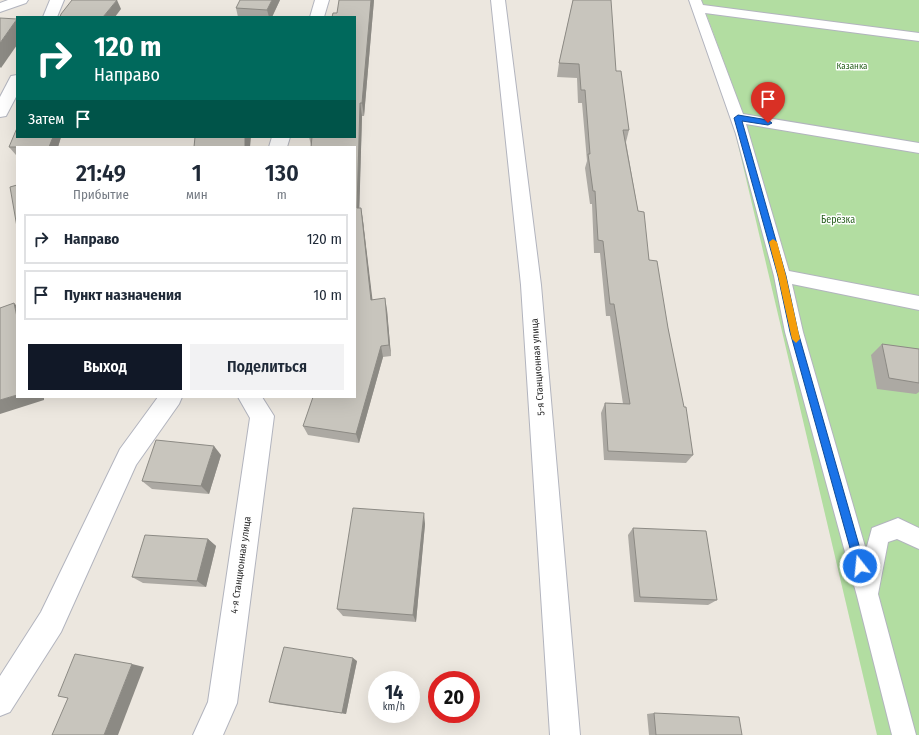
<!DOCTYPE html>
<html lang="ru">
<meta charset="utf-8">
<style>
body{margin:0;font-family:"Fira Sans Condensed",sans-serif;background:#f2f2f3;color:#1f2937;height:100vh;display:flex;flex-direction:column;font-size:15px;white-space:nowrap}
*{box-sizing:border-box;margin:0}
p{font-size:13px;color:#747a83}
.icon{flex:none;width:22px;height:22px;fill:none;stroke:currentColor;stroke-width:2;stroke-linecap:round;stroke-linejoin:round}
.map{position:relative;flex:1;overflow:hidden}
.sheet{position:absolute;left:16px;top:146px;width:340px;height:252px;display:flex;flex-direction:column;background:#fff;border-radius:0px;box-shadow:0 4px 16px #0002}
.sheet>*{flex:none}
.guide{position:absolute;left:16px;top:16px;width:340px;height:122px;border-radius:0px;box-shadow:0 4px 16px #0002;background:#00695c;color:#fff;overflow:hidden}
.speed{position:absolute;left:368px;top:671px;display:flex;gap:8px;font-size:20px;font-weight:700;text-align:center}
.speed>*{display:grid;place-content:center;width:52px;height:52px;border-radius:50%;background:#fff;box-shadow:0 4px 16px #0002;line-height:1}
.speed small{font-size:10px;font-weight:400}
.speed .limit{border:6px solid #d22;background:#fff;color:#111}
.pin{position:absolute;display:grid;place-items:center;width:34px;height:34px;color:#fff;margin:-41px -17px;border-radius:50% 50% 50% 0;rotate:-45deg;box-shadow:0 0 4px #0007}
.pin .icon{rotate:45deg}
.me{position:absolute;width:44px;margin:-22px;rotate:344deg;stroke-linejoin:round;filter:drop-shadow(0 0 3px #0008)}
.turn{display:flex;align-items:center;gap:14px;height:84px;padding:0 12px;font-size:18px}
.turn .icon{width:52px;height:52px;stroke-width:2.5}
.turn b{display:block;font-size:28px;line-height:34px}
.then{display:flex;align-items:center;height:38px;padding:0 12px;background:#0003;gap:8px;font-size:15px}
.eta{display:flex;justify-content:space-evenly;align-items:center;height:68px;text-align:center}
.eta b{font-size:24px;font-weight:600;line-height:28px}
.cta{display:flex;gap:8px;margin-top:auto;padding:8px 12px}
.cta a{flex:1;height:46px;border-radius:0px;background:#111827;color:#fff;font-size:16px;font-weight:600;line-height:46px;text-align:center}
.cta a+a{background:#f2f2f3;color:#1f2937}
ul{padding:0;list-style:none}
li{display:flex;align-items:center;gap:12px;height:50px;margin:0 8px 6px;padding:0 4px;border:2px solid #e0e1e3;border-radius:0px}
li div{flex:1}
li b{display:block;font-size:15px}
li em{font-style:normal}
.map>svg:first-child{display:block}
.green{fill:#b2dda1}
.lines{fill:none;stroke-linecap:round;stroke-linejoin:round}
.lane-casing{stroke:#b2b4be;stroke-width:2}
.street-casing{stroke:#b2b4be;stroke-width:2}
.secondary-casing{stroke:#b2b4be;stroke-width:2}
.lane{fill:#fff;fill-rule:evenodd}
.street{fill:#fff;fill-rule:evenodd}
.secondary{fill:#fff;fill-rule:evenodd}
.wall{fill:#aca9a3}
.shaded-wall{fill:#8c8a84}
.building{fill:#c8c5bd;stroke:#8c8a84}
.route{fill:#1a73e8;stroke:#114b97}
.slow{fill:#f59e0b}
.labels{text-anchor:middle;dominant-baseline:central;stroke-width:3;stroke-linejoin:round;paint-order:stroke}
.far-park-label{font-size:9px;fill:#2b6321;stroke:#fff}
.park-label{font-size:10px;fill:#2b6321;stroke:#fff}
.street-label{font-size:10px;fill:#2c2c2c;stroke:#fff}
</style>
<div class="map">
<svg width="919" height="735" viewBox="0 0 919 735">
<rect width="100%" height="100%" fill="#ece7df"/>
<g class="green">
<path d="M701,0H919V143L744,116Z"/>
<path d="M732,119L919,151V735H877Z"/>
</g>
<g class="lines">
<defs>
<path id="lane" d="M689,0H701L703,5L919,33V41L705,13L743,114L919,143V153L746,124L789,271L919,296V310L792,284L803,332L866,550L872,528L898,518L919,528V549L897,539L888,542L878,594L916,735H892L857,596L785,332L774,276L736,134Z"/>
<g id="street">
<path d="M50,0H64L57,17H43Z"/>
<path d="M315,0H329L324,17H310Z"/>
<path d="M491,0H505L541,285L580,735H550L521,285Z"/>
<path d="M17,75V95L6,116L0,117V97L11,76Z"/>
<path d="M272,137H290L287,147H269Z"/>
<path d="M158,397H182L179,404L136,465L61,632L10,712L0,716V676L41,612L120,449Z"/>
<path d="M238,397H262L274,416L237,703L223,735H193L208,702L250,418Z"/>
</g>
<path id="secondary" d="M8,0H28L26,3L0,12V3Z"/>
</defs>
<use href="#lane" class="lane-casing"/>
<use href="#street" class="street-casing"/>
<use href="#secondary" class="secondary-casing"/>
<use href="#lane" class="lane"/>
<use href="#street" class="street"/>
<use href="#secondary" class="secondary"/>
</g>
<g class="wall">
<path d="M280,0L272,17H238L236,8Z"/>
<path d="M374,0L364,116H362L359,208H361L363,221L372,300L387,310L391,356L383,357L359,443L308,435L303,426L355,397L311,145L309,137H355L337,13Z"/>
<path d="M573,0L616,71L629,130L626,142L638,211L649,260L668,328L693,455L686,463L604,460L601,413L605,403L623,404L610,316H606L600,253H594L592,204H590L585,168L587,161L582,103H578L577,78L557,77L559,63Z"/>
<path d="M17,137H61L58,147H17V156L16,155L9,147Z"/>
<path d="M882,344L919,349V392L916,394L877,389L871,355Z"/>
<path d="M221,455L209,494L152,489L142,481Z"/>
<path d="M425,524L416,622L343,616L337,609Z"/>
<path d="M633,528L717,600L708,605L634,602L628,535Z"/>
<path d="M208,539L216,546L206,587L143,583L132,577Z"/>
<path d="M357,661L346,714L276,704L269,702Z"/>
<path d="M654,713L742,735H649L647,714Z"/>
</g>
<g class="shaded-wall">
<path d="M117,0L121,9L115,17H103Z"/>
<path d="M272,0H280L272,17H269L267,10Z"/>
<path d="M371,0H374L364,116L362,103Z"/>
<path d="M17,19V45L1,68L0,67V43Z"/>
<path d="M360,103L362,116L359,221L357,208Z"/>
<path d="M53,137H61L58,147H49Z"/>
<path d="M245,137H251L250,147H245Z"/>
<path d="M361,208L363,221L374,312L371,300Z"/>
<path d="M385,298L387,310L391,356L389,345Z"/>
<path d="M14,303L17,306V317Z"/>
<path d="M381,346L383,357L359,443L356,434Z"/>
<path d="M17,395V397H44V400L0,414V400Z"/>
<path d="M214,446L221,455L209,494L201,486Z"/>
<path d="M424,513L425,524L416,622L413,615Z"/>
<path d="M208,539L216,546L206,587L197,581Z"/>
<path d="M353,658L357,661L346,714L342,713Z"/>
<path d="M132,664L144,667L118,735H104Z"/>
</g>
<g class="building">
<path d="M72,0H117L103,17H60L61,14Z"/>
<path d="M240,0H272L267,10L236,8Z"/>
<path d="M339,0H371L362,103H360L357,208H361L371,300L385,298L389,345L381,346L356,434L303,426L313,397H355V147H311L312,137H355V17H332L333,13H337Z"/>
<path d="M573,0H611L616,71H621L629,130H623L638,211L644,212L649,260L657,261L668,328L684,407H686L693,455L608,451L605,403L630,404L614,304H610L603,241L598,240L595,191H593L588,154H590L585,90H581L579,64L559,63Z"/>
<path d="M0,18L17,19L0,43Z"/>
<path d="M17,128V137H53L49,147H9Z"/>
<path d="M195,137H245V147H194Z"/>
<path d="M17,185V227L10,187Z"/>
<path d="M14,303L17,317V395L0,400V308Z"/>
<path d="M882,344L919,349V383L889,378Z"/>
<path d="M156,440L214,446L201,486L142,481Z"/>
<path d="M353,508L424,513L413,615L337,609Z"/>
<path d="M633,528L706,531L717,600L640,597Z"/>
<path d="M145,535L208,539L197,581L132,577Z"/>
<path d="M284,647L353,658L342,713L269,702Z"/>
<path d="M75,654L132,664L104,735H52L68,698L58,696Z"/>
<path d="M654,713L739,717L742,735H656Z"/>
</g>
<path class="route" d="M738,115L768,120L772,123L768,125L742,121L786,276L798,332L865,566L864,570L860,572L856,570L855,566L790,332L778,276L734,118Z"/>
<path class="slow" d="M773,239L777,242L786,276L800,339L796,343L792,339L778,276L769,242Z"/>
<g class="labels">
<g class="far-park-label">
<text x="852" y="66">Казанка</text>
</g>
<g class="park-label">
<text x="838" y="220">Берёзка</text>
</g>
<g class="street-label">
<text transform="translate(538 367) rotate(-94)">5-я Станционная улица</text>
<text transform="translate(241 565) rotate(-82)">4-я Станционная улица</text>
</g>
</g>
</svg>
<div class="speed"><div>14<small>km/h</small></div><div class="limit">20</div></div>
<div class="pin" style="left:768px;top:123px;background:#d93025"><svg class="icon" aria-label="arrive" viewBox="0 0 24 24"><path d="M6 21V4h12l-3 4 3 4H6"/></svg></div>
<svg class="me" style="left:860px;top:566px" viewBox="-20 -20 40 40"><circle r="17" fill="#1a73e8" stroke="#fff" stroke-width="3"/><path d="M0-11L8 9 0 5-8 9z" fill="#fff"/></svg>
<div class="guide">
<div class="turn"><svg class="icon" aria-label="right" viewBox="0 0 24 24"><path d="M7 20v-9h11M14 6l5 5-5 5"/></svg><div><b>120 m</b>Направо</div></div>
<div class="then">Затем<svg class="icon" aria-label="arrive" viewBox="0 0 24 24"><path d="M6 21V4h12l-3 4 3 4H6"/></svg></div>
</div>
<section class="sheet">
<div class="eta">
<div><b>21:49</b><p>Прибытие</p></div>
<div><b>1</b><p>мин</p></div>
<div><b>130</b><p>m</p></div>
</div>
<ul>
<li><svg class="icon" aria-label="right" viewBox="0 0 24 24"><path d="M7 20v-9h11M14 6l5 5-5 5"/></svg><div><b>Направо</b></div><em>120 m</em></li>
<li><svg class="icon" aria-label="arrive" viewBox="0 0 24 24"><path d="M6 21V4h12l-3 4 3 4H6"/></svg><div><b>Пункт назначения</b></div><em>10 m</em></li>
</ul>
<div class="cta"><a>Выход</a><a>Поделиться</a></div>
</section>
</div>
